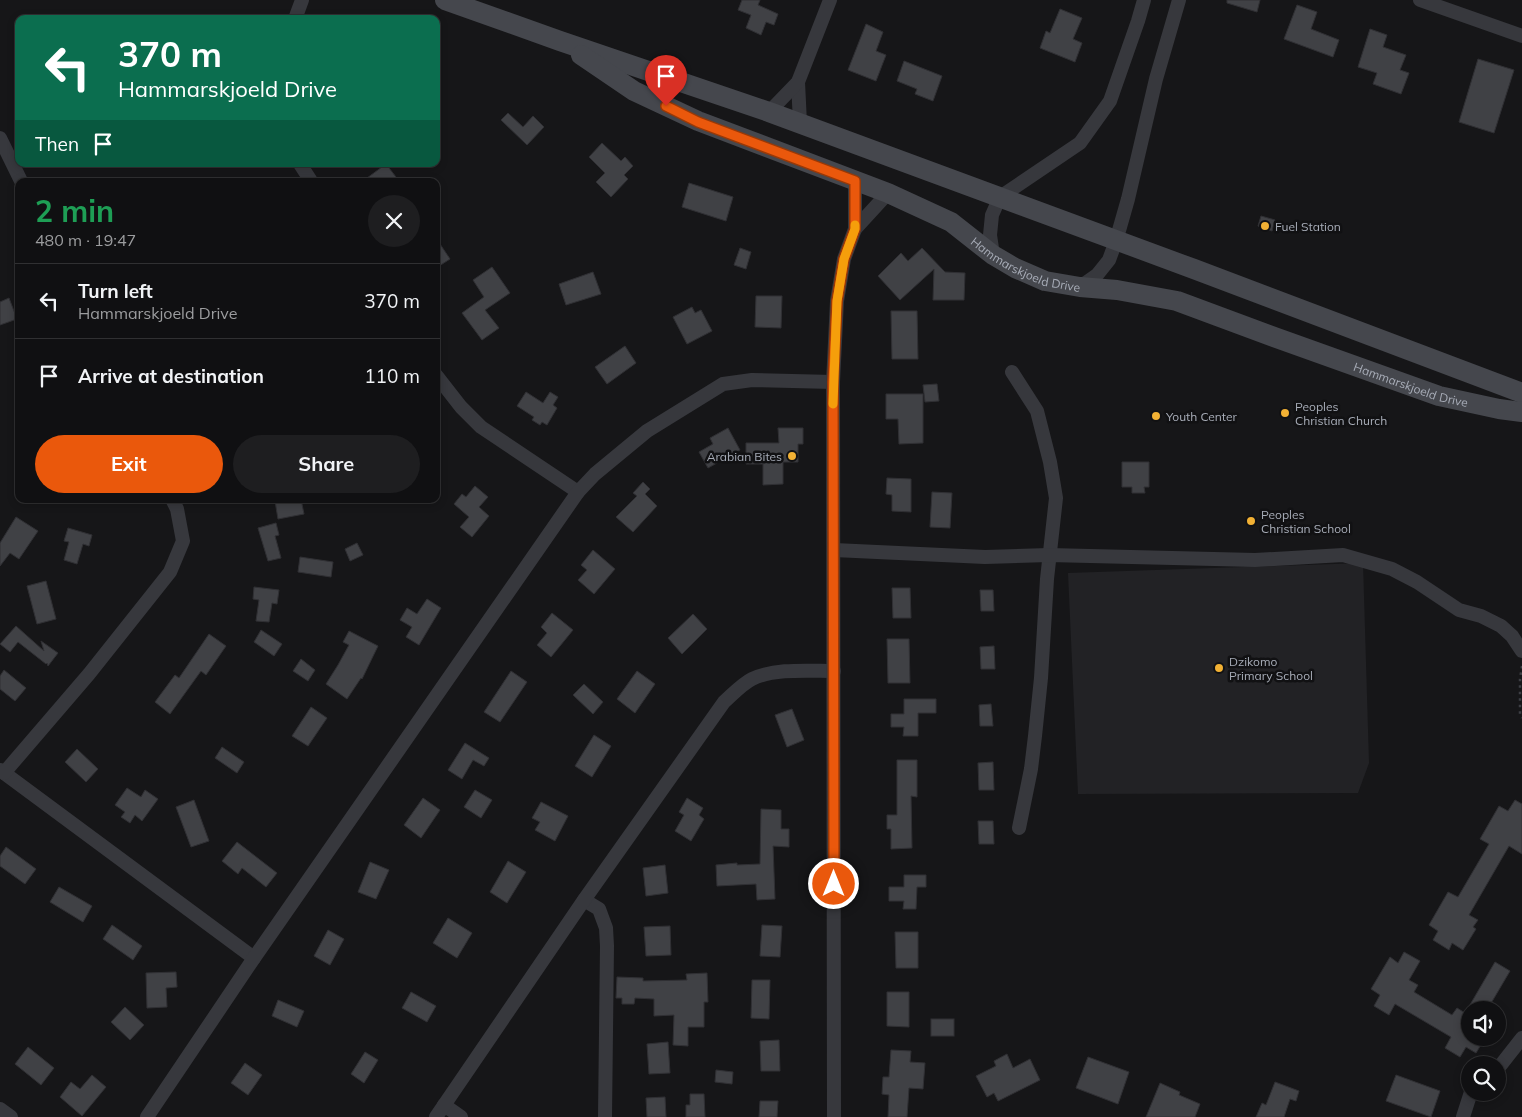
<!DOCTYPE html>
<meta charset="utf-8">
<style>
body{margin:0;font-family:Mulish,sans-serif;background:#1e1e20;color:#f1f3f6;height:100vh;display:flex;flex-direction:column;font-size:19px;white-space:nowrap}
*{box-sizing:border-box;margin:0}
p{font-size:16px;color:#9c9d9f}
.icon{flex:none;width:28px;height:28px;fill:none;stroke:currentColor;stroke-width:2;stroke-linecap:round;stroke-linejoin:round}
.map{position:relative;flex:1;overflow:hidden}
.panel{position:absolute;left:15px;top:178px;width:425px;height:325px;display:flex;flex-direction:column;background:#101012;border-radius:10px;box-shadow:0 2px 8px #0003,0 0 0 1px #303032}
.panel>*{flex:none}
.banner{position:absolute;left:15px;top:15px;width:425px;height:152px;border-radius:10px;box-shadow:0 2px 8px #0003,0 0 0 1px #303032;background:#0b6e4f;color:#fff;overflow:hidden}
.buttons{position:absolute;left:1461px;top:1001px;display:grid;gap:10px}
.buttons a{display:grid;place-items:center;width:45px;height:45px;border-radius:50%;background:#101012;box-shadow:0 2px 8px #0003,0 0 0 1px #303032;font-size:25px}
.pin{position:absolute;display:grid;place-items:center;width:42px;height:42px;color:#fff;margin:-51px -21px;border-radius:50% 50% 50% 0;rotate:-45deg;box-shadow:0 0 5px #0007}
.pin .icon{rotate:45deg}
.me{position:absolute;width:55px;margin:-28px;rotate:0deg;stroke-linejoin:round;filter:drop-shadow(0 0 4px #0008)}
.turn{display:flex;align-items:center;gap:18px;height:105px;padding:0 20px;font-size:22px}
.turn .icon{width:65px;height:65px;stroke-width:2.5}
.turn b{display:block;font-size:35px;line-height:42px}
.then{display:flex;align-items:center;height:48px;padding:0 20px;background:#0003;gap:10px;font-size:19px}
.round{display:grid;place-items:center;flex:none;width:52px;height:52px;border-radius:26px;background:#1e1e20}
.overview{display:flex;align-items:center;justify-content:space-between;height:85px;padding:0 20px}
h1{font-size:30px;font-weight:700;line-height:38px;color:#1e9e55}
.action{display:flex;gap:10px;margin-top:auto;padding:10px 20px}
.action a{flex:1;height:58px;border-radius:30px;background:#ea580c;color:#fff;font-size:20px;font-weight:700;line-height:58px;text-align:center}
.action a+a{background:#1e1e20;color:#f1f3f6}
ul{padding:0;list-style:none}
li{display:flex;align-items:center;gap:15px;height:75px;padding:0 20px;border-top:1px solid #303032}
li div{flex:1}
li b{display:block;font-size:19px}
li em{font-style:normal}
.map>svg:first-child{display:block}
.built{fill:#222225}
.building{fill:#404145;stroke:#303034}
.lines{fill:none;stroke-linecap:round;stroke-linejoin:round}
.path{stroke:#3d3f44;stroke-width:2.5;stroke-dasharray:2.5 4;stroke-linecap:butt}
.minor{stroke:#37383d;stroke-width:14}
.secondary{stroke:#45474d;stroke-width:20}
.route-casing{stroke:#983908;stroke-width:12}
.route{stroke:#ea580c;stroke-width:9}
.slow{stroke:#f59e0b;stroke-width:9}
.poi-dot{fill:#f2b134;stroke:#111113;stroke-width:2}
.labels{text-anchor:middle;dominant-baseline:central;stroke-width:5;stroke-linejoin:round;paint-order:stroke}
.poi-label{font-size:12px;fill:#a8adb8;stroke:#111113;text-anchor:start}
.street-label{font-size:12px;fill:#a8adb8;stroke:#111113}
</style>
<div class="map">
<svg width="1522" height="1117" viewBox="0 0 1522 1117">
<rect width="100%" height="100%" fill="#161618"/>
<path class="built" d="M1363,563L1369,763L1358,793L1078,794L1068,573Z"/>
<g class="building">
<path d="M742,0H760L758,5L778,14L774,25L766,22L761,35L746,28L751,15L738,10Z"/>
<path d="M1227,0H1260L1257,12L1227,3Z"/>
<path d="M1297,5L1317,12L1311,29L1339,40L1333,57L1284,39Z"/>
<path d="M1060,9L1082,18L1073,39L1082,43L1075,62L1040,48L1046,31L1050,33Z"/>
<path d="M866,24L883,32L876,51L886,55L876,81L848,70Z"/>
<path d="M1370,29L1387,35L1383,47L1406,55L1400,70L1409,73L1401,94L1373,84L1377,73L1358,67Z"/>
<path d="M1478,59L1514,70L1494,133L1459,122Z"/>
<path d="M904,61L942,76L933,101L915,94L917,89L897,81Z"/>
<path d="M508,113L523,127L533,116L544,127L527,145L501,120Z"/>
<path d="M602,143L621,161L625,157L633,166L624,175L628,179L611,197L596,182L605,173L589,157Z"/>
<path d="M386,164L399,181H363Z"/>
<path d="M689,183L733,197L726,221L682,207Z"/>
<path d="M1261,216L1275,220L1272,231L1258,226Z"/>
<path d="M436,238L450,259L436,268Z"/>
<path d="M740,248L751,252L746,269L734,265Z"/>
<path d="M922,248L945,272L965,273L964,300H933L934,269L900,300L878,276L901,253L908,261Z"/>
<path d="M492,267L510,293L485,310L499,328L482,340L462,313L484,297L473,280Z"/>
<path d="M593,272L601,294L566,305L559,284Z"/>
<path d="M756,296H782L781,328L755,327Z"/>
<path d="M9,298L17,319L0,325V302Z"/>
<path d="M692,307L695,313L701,310L712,331L687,344L673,317Z"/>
<path d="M891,311H917L918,359H892Z"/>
<path d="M625,346L636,363L607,384L595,367Z"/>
<path d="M937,384L939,401L925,402L923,385Z"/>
<path d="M526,392L543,403L550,392L558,397L553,405L557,408L547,425L542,422L540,425L532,420L534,417L517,406Z"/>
<path d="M886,394H923V443L899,444L898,419H886Z"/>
<path d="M728,428L740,450L708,468L699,452L713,444L710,438Z"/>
<path d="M778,428H803V444H798V462H783V484L763,485V464H746V443H779Z"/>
<path d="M1122,462H1149V487H1144L1145,493H1132V487H1122Z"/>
<path d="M887,478L911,479V512L892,511V495L886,494Z"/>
<path d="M643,482L650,489L645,494L657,506L633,532L616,517L637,496L633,493Z"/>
<path d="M475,486L488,497L479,507L489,516L472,537L460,527L469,517L454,504L462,494L466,497Z"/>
<path d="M932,492L952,493L950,528L930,527Z"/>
<path d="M289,499H301L304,514L278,519L275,501Z"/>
<path d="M16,517L38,531L19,559L10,553L0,566V543Z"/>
<path d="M276,523L279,535L275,536L281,558L268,561L258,528Z"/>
<path d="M68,528L92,535L89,546L83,544L77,564L64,560L69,542L64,541Z"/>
<path d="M357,543L363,555L350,561L345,549Z"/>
<path d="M593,550L615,569L594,594L578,580L587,570L581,565Z"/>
<path d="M300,557L333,562L331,577L298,572Z"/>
<path d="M46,581L56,619L37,624L27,586Z"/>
<path d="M254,587L279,590L277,604L272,603L269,622L256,621L259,600L253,599Z"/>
<path d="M892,588H910L911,618H893Z"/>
<path d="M980,590H993L994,611H981Z"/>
<path d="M427,599L441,608L419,645L406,637L412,627L400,620L407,608L417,614Z"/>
<path d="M552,613L573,630L551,657L537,645L547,633L541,627Z"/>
<path d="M693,614L707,629L682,654L668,638Z"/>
<path d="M16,626L44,651L41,641L58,653L48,666L47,663L46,664L18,642L10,652L0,644Z"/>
<path d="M261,630L282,644L274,656L254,642Z"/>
<path d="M349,631L378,646L362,679L361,678L347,699L326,684L338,665L349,645L343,642Z"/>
<path d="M209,634L226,646L206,675L201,671L170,714L155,702L175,675L179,678Z"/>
<path d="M887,639H909L910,683H888Z"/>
<path d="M994,646L995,669H981L980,647Z"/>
<path d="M301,659L315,670L308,681L293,671Z"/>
<path d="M4,670L26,688L15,701L0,689V676Z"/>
<path d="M511,671L527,682L500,722L484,712Z"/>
<path d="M637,671L655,684L635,713L617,699Z"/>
<path d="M584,684L603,702L593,714L573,695Z"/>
<path d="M904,699H936V713H918V736H903L904,727H891V714H904Z"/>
<path d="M991,704L993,726H980L979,705Z"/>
<path d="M311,707L327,718L308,746L292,736Z"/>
<path d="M792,709L804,740L787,747L775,715Z"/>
<path d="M594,735L611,746L592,777L575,766Z"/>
<path d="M465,743L489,758L484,766L473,760L462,779L448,770Z"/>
<path d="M222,747L244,762L237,773L215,758Z"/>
<path d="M77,749L98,769L86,782L65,762Z"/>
<path d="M897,760H917V797L911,796L912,848L891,849V829H887V815H897Z"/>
<path d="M993,762L994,790H979L978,763Z"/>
<path d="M127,788L141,797L145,790L158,799L142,821L135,815L130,823L121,817L125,812L115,805Z"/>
<path d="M475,790L492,800L481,818L464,807Z"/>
<path d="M423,798L440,810L421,838L404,825Z"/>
<path d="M687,798L703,808L699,815L704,819L691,841L675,831L684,815L679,812Z"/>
<path d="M194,800L209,841L191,847L176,807Z"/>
<path d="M1515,800L1522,804V854L1509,846L1469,915L1478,920L1473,927L1476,929L1463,950L1452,943L1449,950L1433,940L1438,931L1429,925L1448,892L1458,897L1489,844L1480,839L1499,806L1508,811Z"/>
<path d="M541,802L568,816L555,841L535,830L540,822L532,818Z"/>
<path d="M761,809L781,810V829H789V847L773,846L775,899L757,900L756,884L717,886L716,865L737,863V865L760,864Z"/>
<path d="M978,821H993L994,844H979Z"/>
<path d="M237,842L277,873L266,887L242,868L238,874L222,861Z"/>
<path d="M6,847L36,869L25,884L0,866V856Z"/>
<path d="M508,861L526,872L507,903L490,892Z"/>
<path d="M370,862L389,870L376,899L358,892Z"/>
<path d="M665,865L668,893L646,896L643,868Z"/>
<path d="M904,875H926V887H917L916,909H903L904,901H889V887H904Z"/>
<path d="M59,887L92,906L83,922L50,902Z"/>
<path d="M448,918L472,933L457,958L433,943Z"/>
<path d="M112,925L142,946L133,960L103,939Z"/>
<path d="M762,925L782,926L780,957L760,956Z"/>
<path d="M670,926L671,955L646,956L644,927Z"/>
<path d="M328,930L344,939L330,965L314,956Z"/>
<path d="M895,932H918V968H896Z"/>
<path d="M1404,952L1420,961L1409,980L1418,985L1414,992L1452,1015L1457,1008L1470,1016V1038H1485L1476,1053L1466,1047L1460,1057L1445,1048L1451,1037L1395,1004L1389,1015L1374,1006L1380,995L1371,989L1390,957L1398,963Z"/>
<path d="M1495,962L1510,971L1487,1010H1467Z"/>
<path d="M176,972L177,987L166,988L167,1007L147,1008L146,973Z"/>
<path d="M707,973L708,1002H704V1027H688V1046L673,1045L674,1015L654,1016V999L635,998L634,1004H622V998H616L617,977L643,978V981L687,980L686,974Z"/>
<path d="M752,980H770L769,1019L751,1018Z"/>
<path d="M411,992L436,1006L427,1022L402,1008Z"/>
<path d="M887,992H909V1027L887,1026Z"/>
<path d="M278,1000L304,1011L297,1027L272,1016Z"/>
<path d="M125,1007L144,1025L130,1040L111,1022Z"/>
<rect x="931" y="1019" width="23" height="17"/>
<path d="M779,1040L780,1071H761L760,1041Z"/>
<path d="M668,1042L670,1073L649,1074L647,1044Z"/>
<path d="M28,1047L54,1068L41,1085L15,1064Z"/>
<path d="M891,1050L911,1051L910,1062L925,1063L923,1089L909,1088L907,1117H888L889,1095L882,1094L883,1077H889Z"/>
<path d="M365,1052L378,1060L364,1083L351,1074Z"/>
<path d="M1007,1054L1013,1068L1030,1059L1040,1080L998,1101L994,1093L987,1097L976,1076L996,1066L994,1061Z"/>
<path d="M1088,1057L1129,1072L1118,1104L1076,1088Z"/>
<path d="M245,1063L262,1075L248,1095L231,1083Z"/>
<path d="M716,1070L733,1072L732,1084L715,1082Z"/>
<path d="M92,1075L106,1087L82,1116L60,1097L71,1082L80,1089Z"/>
<path d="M1396,1075L1440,1091L1431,1117L1386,1101Z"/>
<path d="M1275,1082L1299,1091L1296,1101L1290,1099L1284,1117H1256L1262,1103L1266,1105Z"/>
<path d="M1160,1083L1180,1092L1179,1095L1200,1104L1195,1117H1146Z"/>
<path d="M690,1094H704L705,1117H686V1105H690Z"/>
<path d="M665,1097L666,1117H647L646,1098Z"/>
<path d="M760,1101H778L777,1117H759Z"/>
</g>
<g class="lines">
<path class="path" d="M1522,666L1520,679V714L1522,718"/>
<g class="minor">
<path d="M1420,0L1522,36"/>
<path d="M295,19L302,0"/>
<path d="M798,82L800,123"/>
<path d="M769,112L798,82L830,0"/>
<path d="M0,138L21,181"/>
<path d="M300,164L311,181"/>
<path d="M855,229L888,193"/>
<path d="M993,255L990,235L992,215L1000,197L1080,143L1110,101L1138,21L1144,0"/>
<path d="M1080,287L1097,275L1109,260L1116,241L1128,199L1156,79L1179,0"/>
<path d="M1012,372L1037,411L1050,462L1056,498L1047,579L1041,678L1035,736L1031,769L1019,828"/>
<path d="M436,375L461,407L481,427L578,492"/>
<path d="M834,550L985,557L1049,555L1255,560L1343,555L1392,569L1417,582L1459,610L1481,616L1501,626L1512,636L1522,651"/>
<path d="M0,770L254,958"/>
<path d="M4,773L89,674L170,572L183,541L177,509L172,499"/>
<path d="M584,900L599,909L606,928L607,946L605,1117"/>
<path d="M1498,1068L1500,1066L1522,1038"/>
<path d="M444,1105L461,1117"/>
<path d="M0,1109L11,1117"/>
<path d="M147,1117L254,958L578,492L595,474L647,431L723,384L752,380L833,382"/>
<path d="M436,1117L584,900L724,702C733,694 742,684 752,679C774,668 809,671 834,671"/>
<path d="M834,1117L833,382L837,301L844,259L855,229V181"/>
<path d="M1463,1117L1471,1092"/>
</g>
<g class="secondary">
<path d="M445,0L560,41L769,112L1194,269L1522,393"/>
<path id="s1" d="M581,55L634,91L698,121L888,193L951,222L993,255L1015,268L1045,281L1080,287L1117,290L1177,301L1274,337L1439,396L1499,409L1522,412"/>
</g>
</g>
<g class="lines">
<defs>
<path id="route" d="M666,106L698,122L855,181V229L844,259L837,301L833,382L834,884"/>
</defs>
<use href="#route" class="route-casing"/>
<use href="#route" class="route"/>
<path class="slow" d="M833,404L837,301L844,259L855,229V225"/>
</g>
<g class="poi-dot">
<circle cx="1265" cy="226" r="5"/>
<circle cx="1285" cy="413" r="5"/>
<circle cx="1156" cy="416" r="5"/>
<circle cx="792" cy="456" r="5"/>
<circle cx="1251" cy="521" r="5"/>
<circle cx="1219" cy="668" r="5"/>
</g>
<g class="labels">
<g class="poi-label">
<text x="1275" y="226">Fuel Station</text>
<text x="1295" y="406">Peoples<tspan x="1295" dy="14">Christian Church</tspan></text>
<text x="1166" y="416">Youth Center</text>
<text x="782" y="456" text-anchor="end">Arabian Bites</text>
<text x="1261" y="514">Peoples<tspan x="1261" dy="14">Christian School</tspan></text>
<text x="1229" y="661">Dzikomo<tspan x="1229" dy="14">Primary School</tspan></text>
</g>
<g class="street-label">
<text stroke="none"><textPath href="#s1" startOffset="495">Hammarskjoeld Drive</textPath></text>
<text stroke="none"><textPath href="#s1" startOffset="901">Hammarskjoeld Drive</textPath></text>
</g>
</g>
</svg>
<div class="buttons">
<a><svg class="icon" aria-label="sound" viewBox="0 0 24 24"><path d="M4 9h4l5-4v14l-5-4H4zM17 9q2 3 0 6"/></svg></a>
<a><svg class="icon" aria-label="search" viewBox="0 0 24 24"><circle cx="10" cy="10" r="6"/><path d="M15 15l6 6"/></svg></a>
</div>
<div class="pin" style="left:666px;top:106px;background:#d93025"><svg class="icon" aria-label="arrive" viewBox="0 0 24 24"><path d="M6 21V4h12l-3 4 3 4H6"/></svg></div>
<svg class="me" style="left:834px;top:884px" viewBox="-20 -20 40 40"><circle r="17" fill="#ea580c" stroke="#fff" stroke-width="3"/><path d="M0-11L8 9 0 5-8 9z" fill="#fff"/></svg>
<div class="banner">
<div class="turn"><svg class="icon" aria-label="left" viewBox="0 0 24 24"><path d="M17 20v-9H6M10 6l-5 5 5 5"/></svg><div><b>370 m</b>Hammarskjoeld Drive</div></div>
<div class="then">Then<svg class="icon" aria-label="arrive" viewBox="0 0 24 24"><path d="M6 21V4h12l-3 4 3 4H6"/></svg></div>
</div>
<section class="panel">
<div class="overview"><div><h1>2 min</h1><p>480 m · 19:47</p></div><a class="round"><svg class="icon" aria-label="close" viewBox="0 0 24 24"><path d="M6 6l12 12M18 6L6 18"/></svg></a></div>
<ul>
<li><svg class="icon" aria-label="left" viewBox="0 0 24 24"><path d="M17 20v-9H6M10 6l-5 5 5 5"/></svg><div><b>Turn left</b><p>Hammarskjoeld Drive</p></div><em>370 m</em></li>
<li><svg class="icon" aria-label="arrive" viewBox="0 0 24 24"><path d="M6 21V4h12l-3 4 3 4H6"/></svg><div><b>Arrive at destination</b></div><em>110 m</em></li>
</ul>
<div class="action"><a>Exit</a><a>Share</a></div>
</section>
</div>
